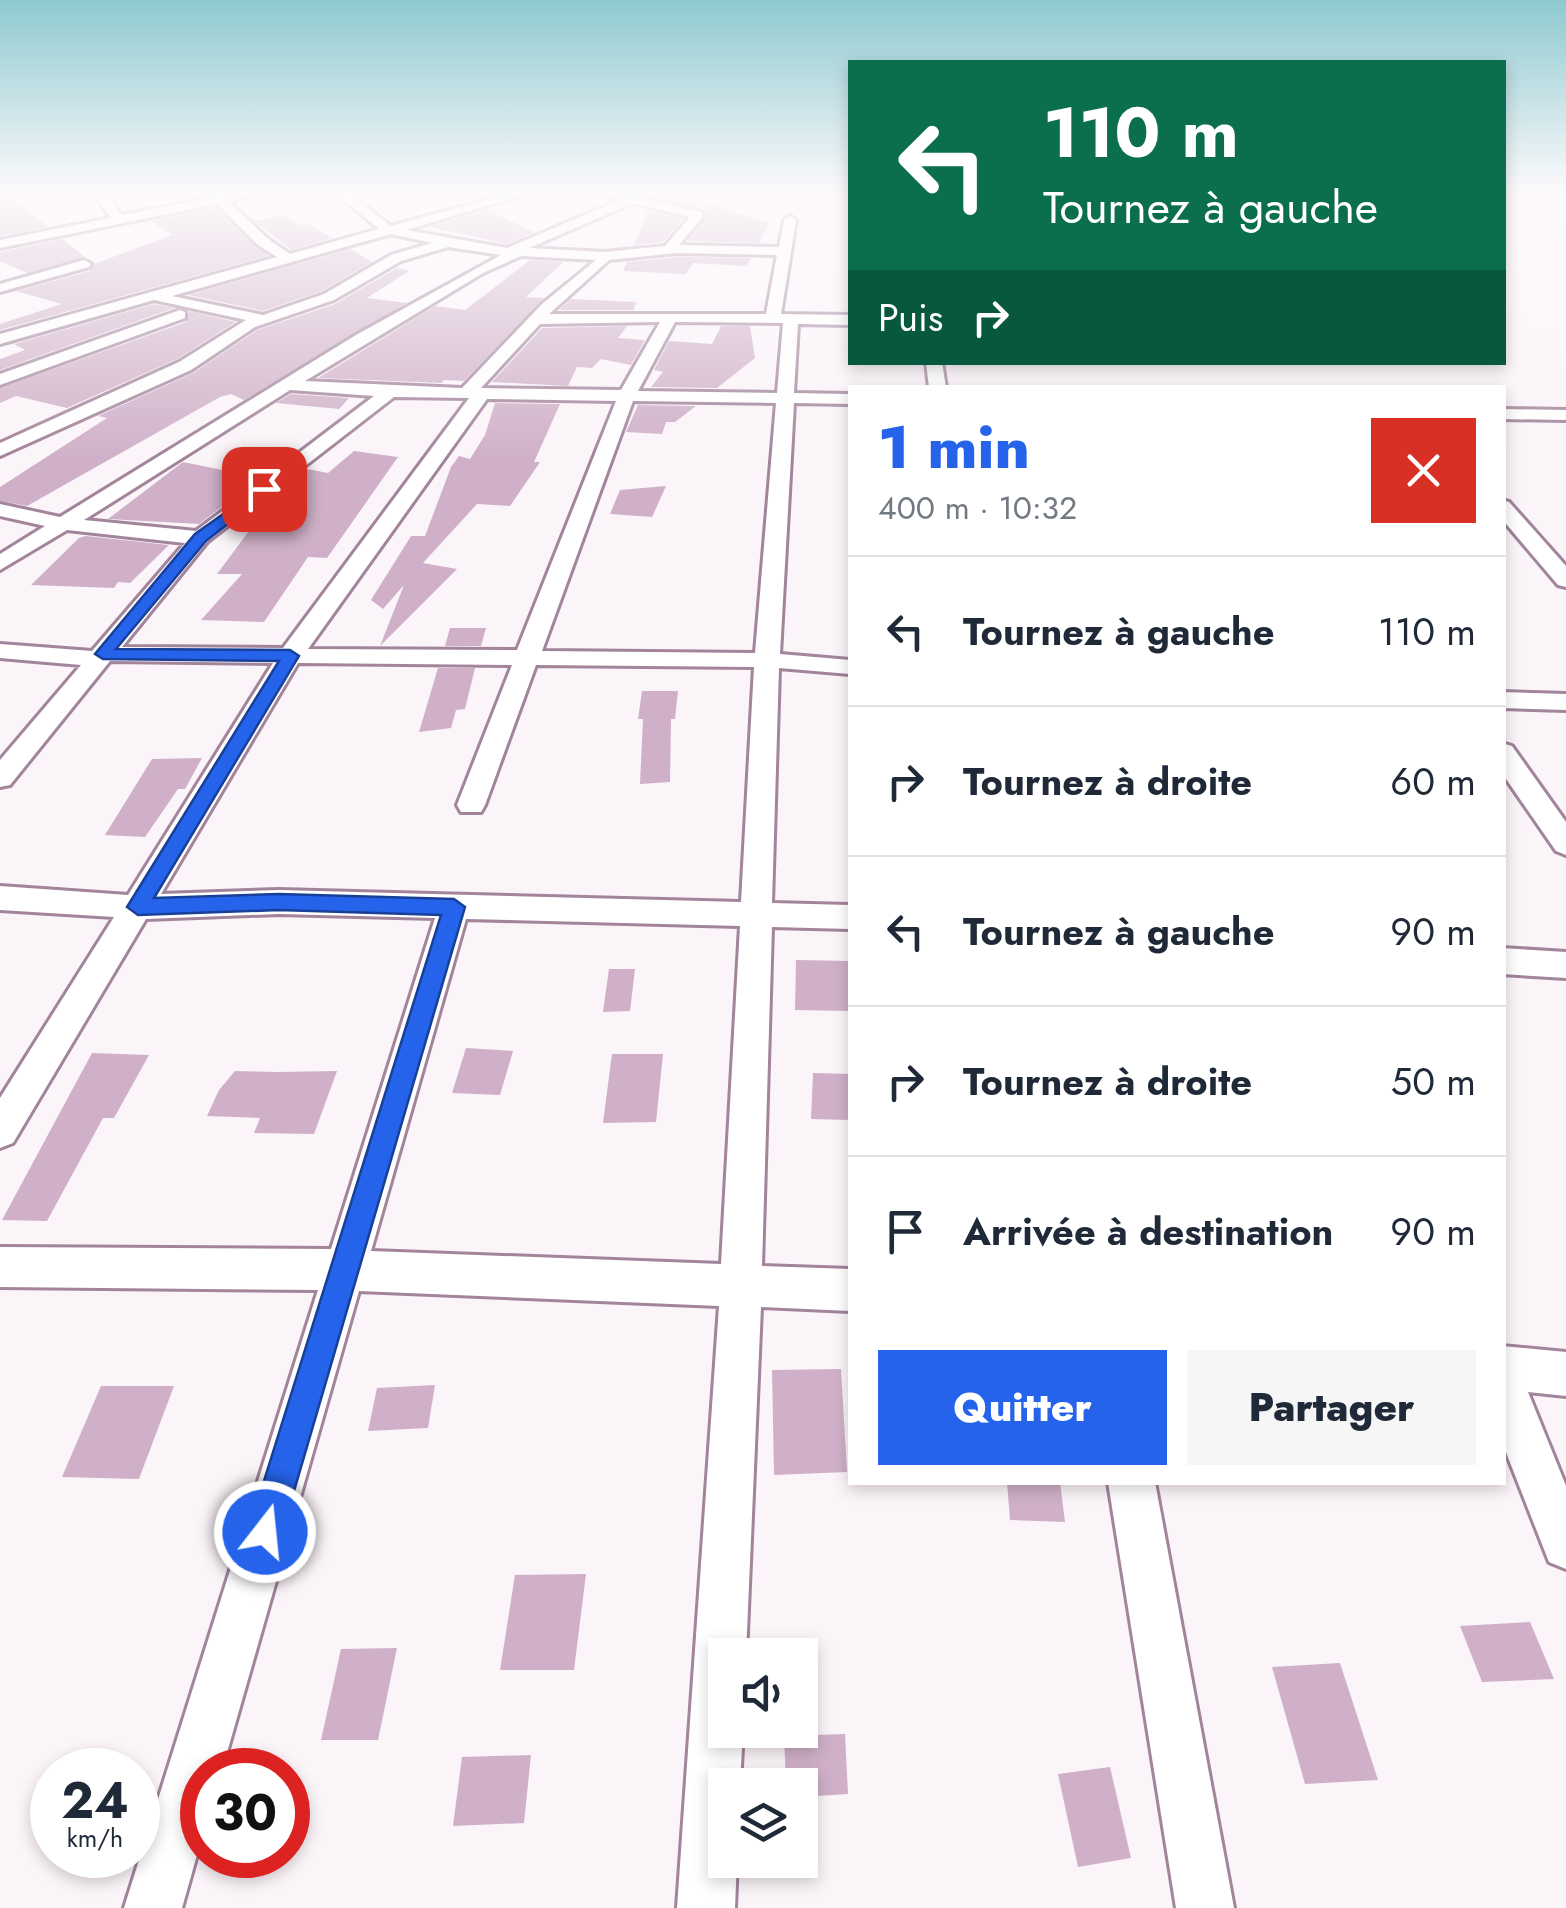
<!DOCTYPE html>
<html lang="fr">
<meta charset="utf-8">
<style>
body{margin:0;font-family:Jost,sans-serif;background:#f6f6f7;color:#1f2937;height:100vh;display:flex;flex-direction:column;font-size:38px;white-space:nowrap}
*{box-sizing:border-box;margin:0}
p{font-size:32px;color:#747a83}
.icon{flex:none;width:55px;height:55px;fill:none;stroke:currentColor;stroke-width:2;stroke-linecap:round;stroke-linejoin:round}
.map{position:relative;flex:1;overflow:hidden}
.side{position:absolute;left:848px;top:385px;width:658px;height:1100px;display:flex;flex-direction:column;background:#fff;border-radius:0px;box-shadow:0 5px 15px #0003}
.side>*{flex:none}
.hud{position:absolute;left:848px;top:60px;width:658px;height:305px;border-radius:0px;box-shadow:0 5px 15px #0003;background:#0b6e4f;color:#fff;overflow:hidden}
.buttons{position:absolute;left:708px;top:1638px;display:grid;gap:20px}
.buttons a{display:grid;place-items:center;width:110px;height:110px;border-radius:0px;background:#fff;box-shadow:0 5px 15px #0003;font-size:50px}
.speed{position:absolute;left:30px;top:1748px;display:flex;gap:20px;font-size:50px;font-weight:700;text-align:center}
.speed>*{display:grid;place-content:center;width:130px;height:130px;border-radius:50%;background:#fff;box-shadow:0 5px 15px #0003;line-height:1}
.speed small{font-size:25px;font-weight:400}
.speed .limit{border:15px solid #d22;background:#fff;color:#111}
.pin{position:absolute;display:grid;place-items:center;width:85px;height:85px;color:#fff;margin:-42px;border-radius:20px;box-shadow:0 5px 15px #0006}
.me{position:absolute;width:110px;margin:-55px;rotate:16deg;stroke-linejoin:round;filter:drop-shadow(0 0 8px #0008)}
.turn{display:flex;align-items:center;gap:35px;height:210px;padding:0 30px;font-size:45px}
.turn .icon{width:130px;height:130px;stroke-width:2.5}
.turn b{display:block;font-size:70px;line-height:85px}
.then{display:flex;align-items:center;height:95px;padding:0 30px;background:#0003;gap:20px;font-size:38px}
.round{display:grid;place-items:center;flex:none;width:105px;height:105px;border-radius:0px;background:#f6f6f7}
.summary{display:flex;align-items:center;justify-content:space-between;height:170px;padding:0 30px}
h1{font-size:60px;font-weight:800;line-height:75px;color:#2563eb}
.primary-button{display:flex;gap:20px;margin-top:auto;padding:20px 30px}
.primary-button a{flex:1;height:115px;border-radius:0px;background:#2563eb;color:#fff;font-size:40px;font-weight:800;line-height:115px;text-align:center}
.primary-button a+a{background:#f6f6f7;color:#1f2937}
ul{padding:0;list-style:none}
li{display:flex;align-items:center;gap:30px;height:150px;padding:0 30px;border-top:2px solid #e0e1e3}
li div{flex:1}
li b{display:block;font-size:38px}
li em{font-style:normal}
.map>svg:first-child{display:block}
.building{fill:#cfb0c8}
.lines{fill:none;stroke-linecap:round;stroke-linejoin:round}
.minor-casing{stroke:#a2849b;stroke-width:6}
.minor{fill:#fff;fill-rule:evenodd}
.route{fill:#2563eb;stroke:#184099;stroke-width:2.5}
</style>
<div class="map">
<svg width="1566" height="1908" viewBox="0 0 1566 1908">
<rect width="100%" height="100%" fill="#fbf4f9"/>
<g class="building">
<path d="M0,191H3L48,227L0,236Z"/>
<path d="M689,197L761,221L770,222L759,243L687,241L706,218L703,208L672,201Z"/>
<path d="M216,208L268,256L0,330V324L62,304L16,291L90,271L94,264L172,235L151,221Z"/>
<path d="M486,210L535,232L507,244L429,227Z"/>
<path d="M648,211L683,219L663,242L634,245Z"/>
<path d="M282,215L299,225L308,224L332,238L291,250L254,221Z"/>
<path d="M63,239L85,257L27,273L0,261V252Z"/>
<path d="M351,249L372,262L322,291L263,311L188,295Z"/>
<path d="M677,257L751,258L747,266L693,263L686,274L623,271L627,262Z"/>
<path d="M530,260L563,262L526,297L544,298L464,381L444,380L442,383L318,378L435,306L465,310Z"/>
<path d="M397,268L409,271L367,298L407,303L244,400L231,394L220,397L27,506L0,501V487L107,418L98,416L193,373L257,330L335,304Z"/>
<path d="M571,299L636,302L634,310H559Z"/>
<path d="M154,304L174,308L0,370V359L25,350L14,344Z"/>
<path d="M189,311L236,322L177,359L67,408L16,396L0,403V388L186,322Z"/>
<path d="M627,326L618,338L645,340L631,365L601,359L592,368L577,367L568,386L492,382L542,328Z"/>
<path d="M721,326H750L755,358L717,388L651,387L663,372L654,370L669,341L712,344Z"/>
<path d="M291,394L349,398L339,409L276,403Z"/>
<path d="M495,403L560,404L534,462H540L510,506L477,504L423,563L457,569L380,646L404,585L383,609L371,600L411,536H425L451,467L459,456L470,459L485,435Z"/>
<path d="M638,405L696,406L675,422H666L662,434L626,432Z"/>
<path d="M354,451L398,457L327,558L308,557L264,622L201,620L242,574H217L249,531L231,528L307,469L328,473Z"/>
<path d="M183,462L237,473L258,462L277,465L199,524L108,519Z"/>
<path d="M666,486L652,517L610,514L620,490Z"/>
<path d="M86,536L169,545L130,583L118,582L114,588L31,585L79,538Z"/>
<path d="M450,628H486L481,646H445Z"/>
<path d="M438,668H475L465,709L456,710L451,728L419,732Z"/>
<path d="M642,691H678L675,719H671L670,782L640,784L643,719H638Z"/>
<path d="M202,758L185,789H178L145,837L105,835L152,759Z"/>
<path d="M796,960L850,961V1011L795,1010Z"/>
<path d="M609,969H635L630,1011L603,1012Z"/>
<path d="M466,1048L513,1051L500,1095L452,1093Z"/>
<path d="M92,1053L149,1055L114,1118H103L47,1221L2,1220Z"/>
<path d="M612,1054H663L656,1122L603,1123Z"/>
<path d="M235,1071L278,1072L337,1071L314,1134L254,1133L260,1118L207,1116L219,1090Z"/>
<path d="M813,1073L850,1074V1120L811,1119Z"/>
<path d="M841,1369L847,1472L774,1475L772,1370Z"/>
<path d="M435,1385L428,1428L368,1431L377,1388Z"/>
<path d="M101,1386H174L139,1479L62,1477Z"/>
<path d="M1007,1482H1060L1065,1522L1010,1520Z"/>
<path d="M586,1574L574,1670H500L515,1575Z"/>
<path d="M1530,1622L1554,1679L1482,1682L1460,1626Z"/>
<path d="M397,1648L378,1740H321L341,1649Z"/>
<path d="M1340,1663L1378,1780L1305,1784L1272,1667Z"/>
<path d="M845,1734L848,1794L800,1797V1785H786L784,1736Z"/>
<path d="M531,1755L524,1823L453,1826L462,1757Z"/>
<path d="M1110,1767L1131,1858L1078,1867L1058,1774Z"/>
</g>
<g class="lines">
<defs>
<g id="minor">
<path d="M91,191H103L122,215L211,198L205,191H218L222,195L267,191L228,201L268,239L290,254L379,229L333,191H346L391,226L518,191H536L406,230L507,248L620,200L591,191H611L702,212V218L679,245L779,247L784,220L790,216L796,220L781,314L850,315V325L798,324L794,393L850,394V404L794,403L780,654L850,660V674L779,668L772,903L850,905V929L772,927L762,1266L850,1269V1311L761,1307L746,1655H725V1730H743L740,1785H725V1860H737L735,1908H677L719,1306L359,1291L222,1770H202V1837L182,1908H124L318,1290L0,1287V1247L331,1249L435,918L279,914L146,919L13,1143L0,1148V1098L114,917L0,910V886L128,895L273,663L110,661L10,785L0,787V760L81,665L0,658V644L92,651L185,543L67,530L0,570V554L45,526L0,516V504L60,517L356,335L501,255L448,247L401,261L334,300L255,327L191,370L0,456V443L179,362L246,320L154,300L0,344V334L277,257L258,245L217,204L0,248V240L111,218ZM633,203L690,217L665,246L604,252L529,248ZM391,234L432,243L391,255L324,294L263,315L172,296ZM677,253L777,255L766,314H549L609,260ZM521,256L596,260L542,304L462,388L305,381L483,273ZM660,322L621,390L481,388L540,324ZM675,322L783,323L777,393L638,391ZM290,390L374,396L196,531L84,520ZM394,397L469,398L283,648L122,647L207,542ZM487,399L616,401L517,650L308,649ZM633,401L776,403L755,653L542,651ZM298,663L512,665L457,805L461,812H481L485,805L536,665L754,667L741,902L279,890L161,894ZM466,919L740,926L721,1264L371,1251Z"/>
<path d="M84,260L91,264L89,267L0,292V284Z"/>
<path d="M180,310L185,312V318L0,385V374Z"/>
<path d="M926,362H942L946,388H929Z"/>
<path d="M1502,409L1566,410V420L1502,419Z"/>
<path d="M1502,500L1509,502L1566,566V587L1558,585L1502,519Z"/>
<path d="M1502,692L1566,694V710L1502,708Z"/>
<path d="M1502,743L1512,746L1566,822V855L1556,851L1502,773Z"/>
<path d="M1502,948L1566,952V978L1502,974Z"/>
<path d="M1502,1346L1566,1352V1396L1528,1392L1566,1486V1569L1549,1562L1502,1442Z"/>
<path d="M1108,1482H1155L1234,1908H1176Z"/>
</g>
</defs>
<use href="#minor" class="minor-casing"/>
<use href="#minor" class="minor"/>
</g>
<linearGradient id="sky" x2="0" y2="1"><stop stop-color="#8ec9d0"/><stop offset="0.42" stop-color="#fdfafc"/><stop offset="1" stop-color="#fdfafc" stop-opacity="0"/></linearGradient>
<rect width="1566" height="458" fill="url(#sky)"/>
<path class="route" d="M264,485L269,486V492L206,541L116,649L290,650L299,656L154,898L279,894L454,899L465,907L282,1532L277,1544L265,1549L253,1544L248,1532L441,915L279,910L138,915L127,907L279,661L103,659L95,654L195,534Z"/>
</svg>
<div class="buttons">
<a><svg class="icon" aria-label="sound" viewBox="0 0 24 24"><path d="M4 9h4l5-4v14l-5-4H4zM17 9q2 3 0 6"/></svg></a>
<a><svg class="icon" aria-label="layers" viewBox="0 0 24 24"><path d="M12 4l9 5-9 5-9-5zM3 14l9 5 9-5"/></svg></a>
</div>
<div class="speed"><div>24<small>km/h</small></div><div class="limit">30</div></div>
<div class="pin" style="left:264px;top:489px;background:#d93025"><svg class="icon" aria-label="arrive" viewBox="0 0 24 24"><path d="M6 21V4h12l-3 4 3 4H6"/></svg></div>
<svg class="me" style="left:265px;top:1532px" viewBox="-20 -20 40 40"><circle r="17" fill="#2563eb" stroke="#fff" stroke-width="3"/><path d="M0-11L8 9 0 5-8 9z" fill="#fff"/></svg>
<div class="hud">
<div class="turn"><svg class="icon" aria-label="left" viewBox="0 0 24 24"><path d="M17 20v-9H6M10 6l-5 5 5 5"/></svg><div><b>110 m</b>Tournez à gauche</div></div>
<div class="then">Puis<svg class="icon" aria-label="right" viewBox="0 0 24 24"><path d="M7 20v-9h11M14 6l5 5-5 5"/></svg></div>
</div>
<section class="side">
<div class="summary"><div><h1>1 min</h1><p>400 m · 10:32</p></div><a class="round" style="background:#d93025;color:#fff"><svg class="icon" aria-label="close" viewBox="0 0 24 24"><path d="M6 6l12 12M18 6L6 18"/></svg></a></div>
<ul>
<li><svg class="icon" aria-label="left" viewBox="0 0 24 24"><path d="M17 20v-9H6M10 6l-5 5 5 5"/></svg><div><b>Tournez à gauche</b></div><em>110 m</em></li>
<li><svg class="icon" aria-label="right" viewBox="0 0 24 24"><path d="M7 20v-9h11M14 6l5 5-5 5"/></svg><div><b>Tournez à droite</b></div><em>60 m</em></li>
<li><svg class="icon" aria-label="left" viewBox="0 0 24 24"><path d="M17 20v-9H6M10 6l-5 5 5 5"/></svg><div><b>Tournez à gauche</b></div><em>90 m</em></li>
<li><svg class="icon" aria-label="right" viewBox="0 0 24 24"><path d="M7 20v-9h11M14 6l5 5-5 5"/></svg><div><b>Tournez à droite</b></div><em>50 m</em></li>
<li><svg class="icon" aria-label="arrive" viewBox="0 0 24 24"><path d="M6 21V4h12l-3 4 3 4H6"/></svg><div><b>Arrivée à destination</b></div><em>90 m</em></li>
</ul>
<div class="primary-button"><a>Quitter</a><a>Partager</a></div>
</section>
</div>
